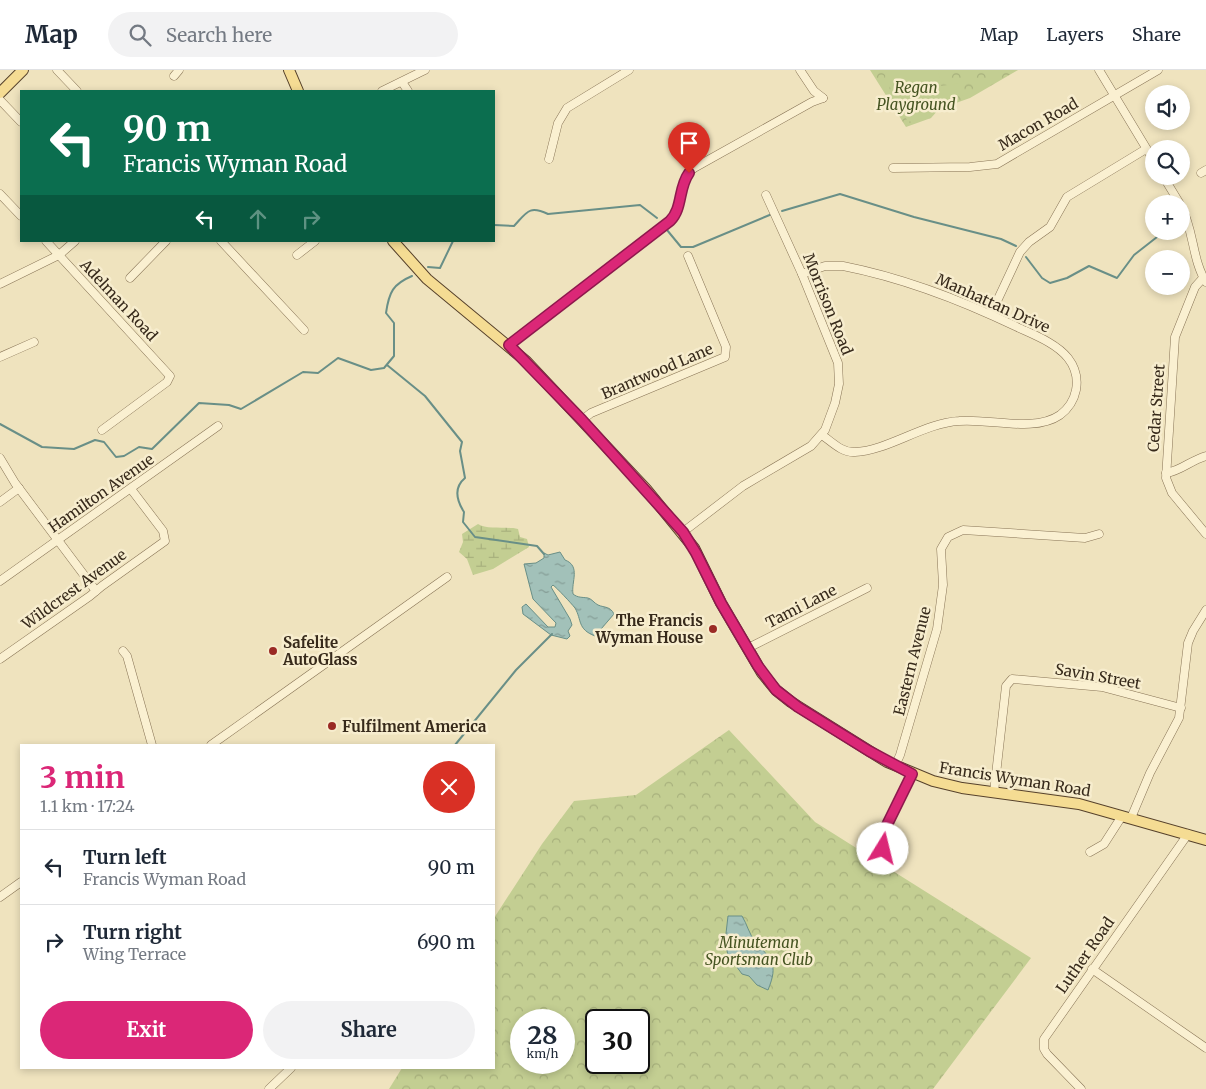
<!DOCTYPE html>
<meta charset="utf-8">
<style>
body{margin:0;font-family:Merriweather,serif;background:#f2f2f3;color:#1f2937;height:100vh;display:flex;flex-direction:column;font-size:19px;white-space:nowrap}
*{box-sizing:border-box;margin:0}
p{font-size:16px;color:#747a83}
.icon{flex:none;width:28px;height:28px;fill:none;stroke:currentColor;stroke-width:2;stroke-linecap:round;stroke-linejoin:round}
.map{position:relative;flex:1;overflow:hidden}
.details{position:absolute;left:20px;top:674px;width:475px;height:325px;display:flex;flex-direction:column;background:#fff;border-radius:0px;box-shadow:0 2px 8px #0003}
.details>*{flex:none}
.banner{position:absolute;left:20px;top:20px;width:475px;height:152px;border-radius:0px;box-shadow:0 2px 8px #0003;background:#0b6e4f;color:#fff;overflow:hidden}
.tools{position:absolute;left:1145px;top:15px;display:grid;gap:10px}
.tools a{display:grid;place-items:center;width:45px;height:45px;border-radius:50%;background:#fff;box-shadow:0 2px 8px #0003;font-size:25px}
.speed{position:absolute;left:510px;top:939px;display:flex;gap:10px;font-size:25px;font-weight:700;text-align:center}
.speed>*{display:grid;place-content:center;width:65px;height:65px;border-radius:50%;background:#fff;box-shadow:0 2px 8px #0003;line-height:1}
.speed small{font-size:12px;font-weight:400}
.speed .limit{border:2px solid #111;border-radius:8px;background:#fff;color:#111}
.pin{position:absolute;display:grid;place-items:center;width:42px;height:42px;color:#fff;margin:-51px -21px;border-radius:50% 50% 50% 0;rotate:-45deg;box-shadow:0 0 5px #0007}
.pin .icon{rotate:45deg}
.me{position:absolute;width:55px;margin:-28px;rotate:9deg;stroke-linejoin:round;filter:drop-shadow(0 0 4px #0008)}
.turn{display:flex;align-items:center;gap:18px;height:105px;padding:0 20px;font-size:22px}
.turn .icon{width:65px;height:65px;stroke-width:2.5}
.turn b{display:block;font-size:35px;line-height:42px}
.lanes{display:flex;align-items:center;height:48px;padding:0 20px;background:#0003;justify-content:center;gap:25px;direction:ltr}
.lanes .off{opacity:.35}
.round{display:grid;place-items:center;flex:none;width:52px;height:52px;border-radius:26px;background:#f2f2f3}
.head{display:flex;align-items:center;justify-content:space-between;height:85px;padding:0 20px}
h1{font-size:30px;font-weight:700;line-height:38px;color:#db2777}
.cta{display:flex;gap:10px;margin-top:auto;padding:10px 20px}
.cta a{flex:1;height:58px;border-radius:30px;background:#db2777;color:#fff;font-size:20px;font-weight:700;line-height:58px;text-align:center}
.cta a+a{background:#f2f2f3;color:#1f2937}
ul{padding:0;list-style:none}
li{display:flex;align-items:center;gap:15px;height:75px;padding:0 20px;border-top:1px solid #e0e1e3}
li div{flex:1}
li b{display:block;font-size:19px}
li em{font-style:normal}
header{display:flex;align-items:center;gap:30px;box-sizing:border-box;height:70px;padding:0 25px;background:#fff;border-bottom:1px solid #e0e1e3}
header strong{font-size:24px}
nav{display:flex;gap:28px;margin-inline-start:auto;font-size:18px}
.search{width:350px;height:45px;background:#f2f2f3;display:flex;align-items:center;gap:12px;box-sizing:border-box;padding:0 18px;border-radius:28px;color:#747a83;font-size:19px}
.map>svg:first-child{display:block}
.wetland{fill:url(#wetland-marsh)}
.park{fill:url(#park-crowns);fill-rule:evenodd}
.pitch{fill:#c3ce92}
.water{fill:url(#water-ripples);stroke:#698f87}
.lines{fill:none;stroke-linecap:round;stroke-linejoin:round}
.stream{stroke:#698f87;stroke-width:2}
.minor-casing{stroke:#887456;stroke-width:9}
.major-casing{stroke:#56412b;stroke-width:12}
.minor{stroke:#faf0d1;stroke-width:8}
.major{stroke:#f5dc93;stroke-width:10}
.route-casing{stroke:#8e194d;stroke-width:12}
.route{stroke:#db2777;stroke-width:9}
.poi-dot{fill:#9a2a24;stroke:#f7edce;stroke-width:2}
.labels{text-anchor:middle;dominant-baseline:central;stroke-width:5;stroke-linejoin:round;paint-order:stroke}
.park-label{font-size:15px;font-style:italic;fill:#455421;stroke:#f7edce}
.street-label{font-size:15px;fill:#372a1b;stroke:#f7edce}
.poi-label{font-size:15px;font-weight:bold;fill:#372a1b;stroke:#f7edce;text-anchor:start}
</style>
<header>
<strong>Map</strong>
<div class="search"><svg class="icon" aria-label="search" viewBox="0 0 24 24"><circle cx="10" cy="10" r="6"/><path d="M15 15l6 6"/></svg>Search here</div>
<nav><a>Map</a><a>Layers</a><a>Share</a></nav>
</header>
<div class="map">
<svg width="1206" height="1019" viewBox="0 0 1206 1019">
<defs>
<pattern id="wetland-marsh" width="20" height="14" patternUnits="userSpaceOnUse" patternTransform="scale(1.25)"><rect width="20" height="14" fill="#c3ce92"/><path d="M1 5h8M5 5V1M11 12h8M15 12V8" fill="none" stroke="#a8b17d"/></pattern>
<pattern id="park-crowns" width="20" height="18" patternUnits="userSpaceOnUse" patternTransform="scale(1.25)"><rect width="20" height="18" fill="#c3ce92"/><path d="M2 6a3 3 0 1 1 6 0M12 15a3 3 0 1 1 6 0" fill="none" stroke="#a8b17d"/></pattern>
<pattern id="water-ripples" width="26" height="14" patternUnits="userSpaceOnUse" patternTransform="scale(1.25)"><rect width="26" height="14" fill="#a2c1b9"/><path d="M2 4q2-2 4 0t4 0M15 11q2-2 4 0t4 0" fill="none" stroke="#859d96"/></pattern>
</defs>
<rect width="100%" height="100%" fill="#efe3be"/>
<path class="wetland" d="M478,454C487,460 506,456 518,459L520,467L527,469L529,477L493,499L473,505L467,489L459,482L463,472L462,464Z"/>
<g class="park">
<path d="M870,0H1018L970,28L939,39L931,48L906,57Z"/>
<path d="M729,660L815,752L1031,888L933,1019H389L402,998H494V848L542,774L574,731L636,725ZM521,950H564V992H521ZM596,950H639V992H596Z"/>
</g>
<path class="pitch" d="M892,0H938L941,16L961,13L963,25L943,28L931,46L908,52L885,8L886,3Z"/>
<g class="water">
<path d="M560,482L565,490C581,496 571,512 573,524C578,528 582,527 588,528C592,529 594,533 598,535C605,538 610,536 614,544L595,566C577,559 582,550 575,538C571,533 557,518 553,515L551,517L570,549L572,555L568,561L570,566L567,569L551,565L523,544L522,537L526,534L548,557H555L556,553L533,529L524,494L536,493L544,488V483L548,485Z"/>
<path d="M728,846H742C747,854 749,864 755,871C771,890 779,893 768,920L757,915L749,906L742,904L728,885L725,872Z"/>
</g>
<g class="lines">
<g class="stream">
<path d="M782,141L840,124L914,147L1001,169L1016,176"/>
<path d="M494,155L514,156C527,142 529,135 548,144L640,135L657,148"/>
<path d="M667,160L681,177H693L772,144"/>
<path d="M1026,187L1042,208L1050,213L1067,208L1089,196L1117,208L1134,185L1157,167"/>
<path d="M428,197L440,198L453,171"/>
<path d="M387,295L425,326L462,372L460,381L465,408C453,418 457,431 464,442L463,452L475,467L537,476L544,484"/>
<path d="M0,354L42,377L74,379L95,370L104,372L116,387L124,386L139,377L152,379L199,333L229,335L241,339L303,302L318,303L338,288L371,300L384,298L394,286V253L386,243C389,222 393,214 412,206"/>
<path d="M455,675L516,600L552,564"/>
</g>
<defs>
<g id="minor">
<path d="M57,0L77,21"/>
<path d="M800,0L814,21L823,28"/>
<path d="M1099,0L1154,91"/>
<path d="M174,6L179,0"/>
<path d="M402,12L408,21"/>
<path d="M382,21L425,0"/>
<path d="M0,30L21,52"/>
<path d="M549,89L558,53L567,38L629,0"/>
<path d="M893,98L970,97L997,94L1158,0"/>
<path d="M1201,103L1206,100"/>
<path d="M1163,106L1180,134"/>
<path d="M0,124L21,146"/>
<path d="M1181,136C1194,160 1192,190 1206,212"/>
<path d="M46,171L170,306L167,312L102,360"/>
<path d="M221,171L304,260"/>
<path d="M297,185L315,171"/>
<path d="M802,204L825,196H843C904,208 961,230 1017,257C1034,265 1056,273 1068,288C1075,297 1078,309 1076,320C1074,330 1068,339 1060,345C1034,363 989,348 959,351C924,353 887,381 855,382C842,383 832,372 822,365"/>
<path d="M130,208L166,171"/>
<path d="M1203,208L1195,217L1175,267L1166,408L1172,423L1206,464"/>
<path d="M0,214L59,185L75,171"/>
<path d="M991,244L1020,182L1029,172L1050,157L1067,127L1146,79"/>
<path d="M509,275L670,151C685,136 677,112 694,98L812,32L823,28"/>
<path d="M0,287L34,272"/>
<path d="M582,350L591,343L725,287L726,277L688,186"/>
<path d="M0,388L15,413L96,521"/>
<path d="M1166,403C1181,401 1191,390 1206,386"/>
<path d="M0,432L19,418"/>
<path d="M683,462L743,416L811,376L825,360L835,333L839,314L838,293L802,204L766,125"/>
<path d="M0,511L218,356"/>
<path d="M748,578L867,518"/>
<path d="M123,581L127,586L152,675"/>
<path d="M0,589L90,526L102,516L165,471L163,461L131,419"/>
<path d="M211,675L447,507"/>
<path d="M895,696L900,685L937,559L943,515L941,479L948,467L963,460L1085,468L1099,464"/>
<path d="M994,722L1006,616L1012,609L1102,617L1181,638"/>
<path d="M1131,748L1150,703L1179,648L1188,573L1193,561L1206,540"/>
<path d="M883,779V763L912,703"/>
<path d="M1090,782L1104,774L1122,746"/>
<path d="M0,827L21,812"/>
<path d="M1092,899L1206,978"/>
<path d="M269,1019L291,998"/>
<path d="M1081,1019L1047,984L1044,979V969L1188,764"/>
</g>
<g id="major">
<path d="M289,0L298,21"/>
<path d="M0,23L23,0"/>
<path d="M393,171L427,209L526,291L646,419L694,478L721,533L762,603L776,620L791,632L887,692L933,711L962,718L1079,734L1206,770"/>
</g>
</defs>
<use href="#minor" class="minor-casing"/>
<use href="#major" class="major-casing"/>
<use href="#minor" class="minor"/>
<use href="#major" class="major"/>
</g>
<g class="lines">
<defs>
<path id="route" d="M689,103C678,118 683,138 670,151L509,275L582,350L683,462L696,483L721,533L758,596L776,620L798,637L869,681L912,704L883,763V779"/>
</defs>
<use href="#route" class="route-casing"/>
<use href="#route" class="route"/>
</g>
<g class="poi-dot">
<circle cx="713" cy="559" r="5"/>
<circle cx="273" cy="581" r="5"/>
<circle cx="332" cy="656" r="5"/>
</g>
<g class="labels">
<g class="park-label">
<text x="916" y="17">Regan<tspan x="916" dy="17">Playground</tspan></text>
<text x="759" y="872">Minuteman<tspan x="759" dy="17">Sportsman Club</tspan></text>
</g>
<g class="street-label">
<text transform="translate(1038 54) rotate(-30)">Macon Road</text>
<text transform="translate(119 230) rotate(47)">Adelman Road</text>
<text transform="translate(993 233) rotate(24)">Manhattan Drive</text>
<text transform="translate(828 234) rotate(68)">Morrison Road</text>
<text transform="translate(657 301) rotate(-23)">Brantwood Lane</text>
<text transform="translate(1156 338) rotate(-86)">Cedar Street</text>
<text transform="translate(101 423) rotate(-35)">Hamilton Avenue</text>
<text transform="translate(74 519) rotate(-36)">Wildcrest Avenue</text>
<text transform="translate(801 536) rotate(-27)">Tami Lane</text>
<text transform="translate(912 591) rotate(-76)">Eastern Avenue</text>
<text transform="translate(1098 606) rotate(10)">Savin Street</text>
<text transform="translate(1015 709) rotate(9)">Francis Wyman Road</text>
<text transform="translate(1085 885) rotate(-55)">Luther Road</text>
</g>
<g class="poi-label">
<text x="703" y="550" text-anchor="end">The Francis<tspan x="703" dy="17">Wyman House</tspan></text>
<text x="283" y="572">Safelite<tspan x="283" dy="17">AutoGlass</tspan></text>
<text x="342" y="656">Fulfilment America</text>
</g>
</g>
</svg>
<div class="tools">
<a><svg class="icon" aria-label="sound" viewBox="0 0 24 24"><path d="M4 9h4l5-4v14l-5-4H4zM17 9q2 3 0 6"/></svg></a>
<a><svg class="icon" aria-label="search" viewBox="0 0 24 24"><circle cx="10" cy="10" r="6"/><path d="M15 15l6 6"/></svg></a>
<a>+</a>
<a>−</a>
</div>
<div class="speed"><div>28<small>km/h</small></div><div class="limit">30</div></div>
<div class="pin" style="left:689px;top:103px;background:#d93025"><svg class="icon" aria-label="arrive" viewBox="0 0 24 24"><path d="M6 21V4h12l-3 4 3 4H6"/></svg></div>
<svg class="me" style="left:883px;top:779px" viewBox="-20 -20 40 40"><circle r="19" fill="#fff"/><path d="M0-13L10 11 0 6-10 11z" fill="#db2777"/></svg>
<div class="banner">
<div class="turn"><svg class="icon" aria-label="left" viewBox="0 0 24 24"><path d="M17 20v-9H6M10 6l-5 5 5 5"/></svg><div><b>90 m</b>Francis Wyman Road</div></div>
<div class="lanes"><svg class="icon" aria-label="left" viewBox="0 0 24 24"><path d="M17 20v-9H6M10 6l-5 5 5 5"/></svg><svg class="icon off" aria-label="ahead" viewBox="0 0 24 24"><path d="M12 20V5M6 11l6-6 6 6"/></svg><svg class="icon off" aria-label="right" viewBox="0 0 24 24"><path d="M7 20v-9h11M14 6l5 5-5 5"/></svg></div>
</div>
<section class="details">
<div class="head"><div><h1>3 min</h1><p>1.1 km · 17:24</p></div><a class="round" style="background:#d93025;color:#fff"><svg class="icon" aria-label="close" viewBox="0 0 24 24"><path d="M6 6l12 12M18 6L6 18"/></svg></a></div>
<ul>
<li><svg class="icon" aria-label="left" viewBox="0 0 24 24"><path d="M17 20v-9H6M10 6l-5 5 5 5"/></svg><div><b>Turn left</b><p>Francis Wyman Road</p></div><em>90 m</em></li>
<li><svg class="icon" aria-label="right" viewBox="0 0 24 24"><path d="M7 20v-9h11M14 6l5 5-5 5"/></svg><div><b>Turn right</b><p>Wing Terrace</p></div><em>690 m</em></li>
</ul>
<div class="cta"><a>Exit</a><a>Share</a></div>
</section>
</div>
